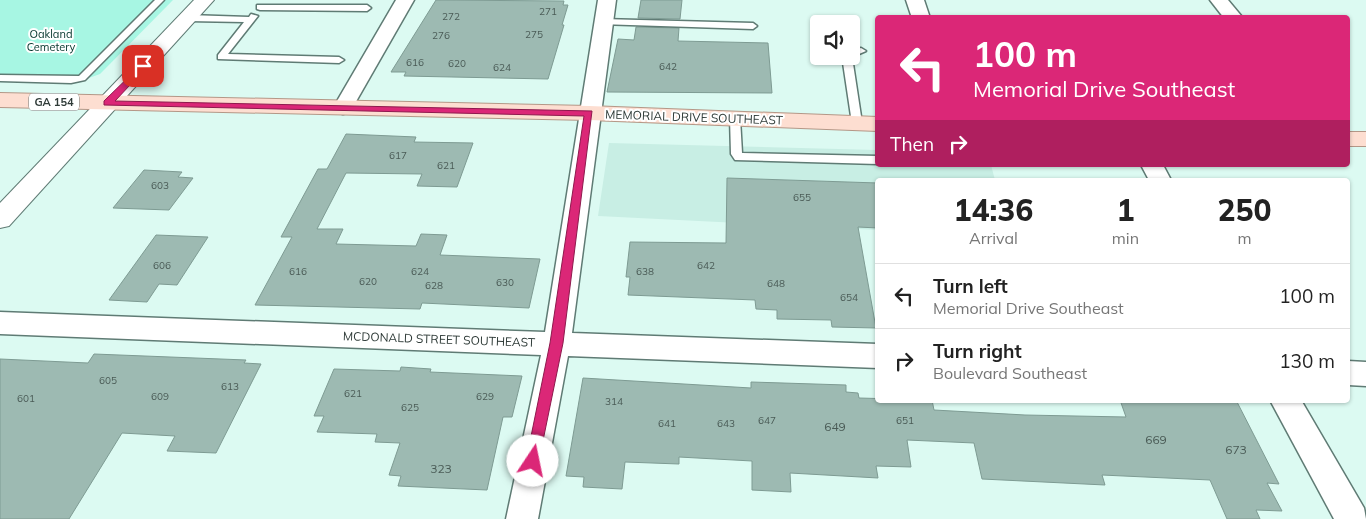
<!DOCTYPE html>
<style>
body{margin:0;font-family:Mulish,sans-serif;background:#f6f6f6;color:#222;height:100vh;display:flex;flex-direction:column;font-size:19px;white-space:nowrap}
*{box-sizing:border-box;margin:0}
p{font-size:16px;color:#767676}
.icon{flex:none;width:28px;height:28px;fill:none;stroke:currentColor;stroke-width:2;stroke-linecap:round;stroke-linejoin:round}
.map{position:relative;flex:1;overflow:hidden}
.sheet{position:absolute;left:875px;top:178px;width:475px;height:225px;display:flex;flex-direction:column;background:#fff;border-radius:5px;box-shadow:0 1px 4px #0004}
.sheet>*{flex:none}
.top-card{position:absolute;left:875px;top:15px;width:475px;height:152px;border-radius:5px;box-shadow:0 1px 4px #0004;background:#db2777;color:#fff;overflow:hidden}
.tools{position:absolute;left:810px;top:15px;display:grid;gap:10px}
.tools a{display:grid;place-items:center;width:50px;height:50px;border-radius:5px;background:#fff;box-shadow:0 1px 4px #0004;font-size:25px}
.pin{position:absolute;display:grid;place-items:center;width:42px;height:42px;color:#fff;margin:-21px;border-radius:10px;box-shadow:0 2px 8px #0006}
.me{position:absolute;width:55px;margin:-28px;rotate:11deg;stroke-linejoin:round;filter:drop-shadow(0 0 4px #0008)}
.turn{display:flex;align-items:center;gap:18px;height:105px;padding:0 15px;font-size:22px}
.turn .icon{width:65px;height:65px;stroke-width:2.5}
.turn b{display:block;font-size:35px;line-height:42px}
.then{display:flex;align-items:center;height:48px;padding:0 15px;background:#0003;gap:10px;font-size:19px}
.eta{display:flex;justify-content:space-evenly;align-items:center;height:85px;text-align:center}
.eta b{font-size:30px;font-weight:800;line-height:35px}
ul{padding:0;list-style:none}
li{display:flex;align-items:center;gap:15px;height:65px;padding:0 15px;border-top:1px solid #e0e0e0}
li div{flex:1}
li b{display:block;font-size:19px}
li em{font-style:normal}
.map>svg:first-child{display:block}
.built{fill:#c8eee4}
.green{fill:#a7f6e3}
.building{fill:#9dbab2;stroke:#7e9b93}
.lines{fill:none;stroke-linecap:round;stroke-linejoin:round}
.lane-casing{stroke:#5f7b74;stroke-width:3}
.street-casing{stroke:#5f7b74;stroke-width:3}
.secondary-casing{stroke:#5f7b74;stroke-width:2}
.primary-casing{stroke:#b49787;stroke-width:2}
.lane{fill:#fff;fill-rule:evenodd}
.street{fill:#fff;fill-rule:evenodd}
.secondary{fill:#fff;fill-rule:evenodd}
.primary{fill:#fdded1;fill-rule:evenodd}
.route{fill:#db2777;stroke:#8e194d}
.labels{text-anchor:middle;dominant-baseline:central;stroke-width:4;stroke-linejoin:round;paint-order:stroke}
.number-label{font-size:10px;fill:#4a5b56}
.far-park-label{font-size:11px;fill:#03342b;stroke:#fff}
.shield{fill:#fff;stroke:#6d7674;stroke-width:1}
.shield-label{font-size:11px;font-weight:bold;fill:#2f3b38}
.street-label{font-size:12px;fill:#2f3b38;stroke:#fff}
.near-number-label{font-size:12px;fill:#4a5b56}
</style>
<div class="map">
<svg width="1366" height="519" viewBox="0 0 1366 519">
<rect width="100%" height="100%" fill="#dcfaf2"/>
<path class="built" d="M609,143L877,150L878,165H991L995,180H878L877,230L598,216Z"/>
<path class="green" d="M0,0H173L100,74L75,83L0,81Z"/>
<g class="building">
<path d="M436,0L564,1L563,5H568L562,25H564L548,79L404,76L406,72H391Z"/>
<path d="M641,0H682L680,19L638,18Z"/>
<path d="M636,27L679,28L678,41L768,43L772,93L607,92L618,39L634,40Z"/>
<path d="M346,134L416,137L414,142L473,143L457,187L417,186L422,174L346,173L317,229H343L336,244L416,246L421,234L447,235L440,255L540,259L529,308L422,303L420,309L255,305L292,237H281L318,169H327Z"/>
<path d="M144,170L182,172L178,177L193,178L169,210L113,208Z"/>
<path d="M727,178L878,183V228L858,227L876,328L832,327L831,320L777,319V310L756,309L755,300L628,295L630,277H626L630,242L726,243Z"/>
<path d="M156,235L208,237L177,285L159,284L147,302L109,300Z"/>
<path d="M94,354L246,360L244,363L261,364L216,453L167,451L175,436L122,433L69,519H0V359L88,363Z"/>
<path d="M401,367L431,369L430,372L522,376L512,417H503L487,490L398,486L401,476L389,475L400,443L375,442L377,434L317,432L324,416H314L334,369L400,371Z"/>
<path d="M583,378L751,388V382L846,385V392L858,393L859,398L932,400L934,410L1025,415L1126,417L1120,400H1236L1279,484L1267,483L1282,511L1256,510L1260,519H1227L1210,480L1102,475L1105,485L982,479L974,443L907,440L911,467L876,466L878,478L790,473L791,492L752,490V461L679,457V464L625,462L622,489L583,487L584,477L566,476Z"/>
</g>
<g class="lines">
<defs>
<g id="lane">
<path d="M155,0H164L85,80L71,83L0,81V75L79,76Z"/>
<path d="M257,5H367L371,8L367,11L260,10L257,9Z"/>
<path d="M251,14L258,16L228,54L339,57L344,60L339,63L218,59V55L244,22L188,21L184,18L188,15L249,17Z"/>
<path d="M602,19L753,23L757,26L753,29L599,24V20Z"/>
<path d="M861,48L866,51L852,57L862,123L857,126L852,123L842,56H851V51Z"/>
<path d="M735,115L740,118L742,153L878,156V164L735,160L731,154L730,118Z"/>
</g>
<g id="street">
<path d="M396,0H414L350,112L343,114L336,112L333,108Z"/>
<path d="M598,0H616L572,333L878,344V368L568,356L538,519H506L541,355L0,334V312L545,332Z"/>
<path d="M906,0H924L930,18H912Z"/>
<path d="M1210,0H1228L1243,18H1224Z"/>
<path d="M1141,165H1163L1171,180H1149Z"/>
<path d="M1348,361L1366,362V386L1348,385Z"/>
<path d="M1270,400H1301L1364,508L1366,519H1334Z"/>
</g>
<path id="secondary" d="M194,0H214L9,226L0,228V203Z"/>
<g id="primary">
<path d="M0,93L589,106L878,117V131L589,120L0,107Z"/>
<rect x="1348" y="132" width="18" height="14"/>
</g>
</defs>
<use href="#lane" class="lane-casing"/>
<use href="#street" class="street-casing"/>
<use href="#secondary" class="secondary-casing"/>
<use href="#primary" class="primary-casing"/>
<use href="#lane" class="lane"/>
<use href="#street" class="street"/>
<use href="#secondary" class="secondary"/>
<use href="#primary" class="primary"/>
</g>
<path class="route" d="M143,63L147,66L146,68L115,101L592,111L563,343L538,465L533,467L528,465L526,461L550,343L584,116L104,105V101Z"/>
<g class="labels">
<g class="number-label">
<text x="548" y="11">271</text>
<text x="451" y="16">272</text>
<text x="534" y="34">275</text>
<text x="441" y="35">276</text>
<text x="415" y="62">616</text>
<text x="457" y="63">620</text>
<text x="668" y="66">642</text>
<text x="502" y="67">624</text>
<text x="398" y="155">617</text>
<text x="446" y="165">621</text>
<text x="160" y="185">603</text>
<text x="802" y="197">655</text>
<text x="162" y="265">606</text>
<text x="706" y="265">642</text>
<text x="298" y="271">616</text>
<text x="420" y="271">624</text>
<text x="645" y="271">638</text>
<text x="368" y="281">620</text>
<text x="505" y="282">630</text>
<text x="776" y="283">648</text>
<text x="434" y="285">628</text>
<text x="849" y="297">654</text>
<text x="108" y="380">605</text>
<text x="230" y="386">613</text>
<text x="353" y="393">621</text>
<text x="160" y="396">609</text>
<text x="485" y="396">629</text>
<text x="26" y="398">601</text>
<text x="614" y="401">314</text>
<text x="410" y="407">625</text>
<text x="767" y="420">647</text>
<text x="905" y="420">651</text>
<text x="667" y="423">641</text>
<text x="726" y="423">643</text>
</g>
<g class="far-park-label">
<text x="51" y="34">Oakland<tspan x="51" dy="13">Cemetery</tspan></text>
</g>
<rect class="shield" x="29" y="93.5" width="50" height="17" rx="4"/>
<g class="shield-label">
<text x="54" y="102">GA 154</text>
</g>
<g class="street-label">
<text transform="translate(694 117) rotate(2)">MEMORIAL DRIVE SOUTHEAST</text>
<text transform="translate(439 339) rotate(2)">MCDONALD STREET SOUTHEAST</text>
</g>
<g class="near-number-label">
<text x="835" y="426">649</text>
<text x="1156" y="439">669</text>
<text x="1236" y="449">673</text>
<text x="441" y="468">323</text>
</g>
</g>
</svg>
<div class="tools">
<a><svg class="icon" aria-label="sound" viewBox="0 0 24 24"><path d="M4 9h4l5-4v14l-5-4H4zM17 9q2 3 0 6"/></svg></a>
</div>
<div class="pin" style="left:143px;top:66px;background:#d93025"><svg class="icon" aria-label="arrive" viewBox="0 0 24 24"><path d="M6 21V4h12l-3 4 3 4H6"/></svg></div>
<svg class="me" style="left:533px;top:461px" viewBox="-20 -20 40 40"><circle r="19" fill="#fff"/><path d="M0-13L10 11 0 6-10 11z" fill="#db2777"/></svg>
<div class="top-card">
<div class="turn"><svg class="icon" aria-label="left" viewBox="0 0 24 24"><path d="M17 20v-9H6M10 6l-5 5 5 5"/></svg><div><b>100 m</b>Memorial Drive Southeast</div></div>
<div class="then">Then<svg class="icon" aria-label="right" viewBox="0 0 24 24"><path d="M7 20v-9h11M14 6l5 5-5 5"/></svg></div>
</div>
<section class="sheet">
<div class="eta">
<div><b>14:36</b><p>Arrival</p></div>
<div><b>1</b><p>min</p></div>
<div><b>250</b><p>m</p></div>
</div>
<ul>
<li><svg class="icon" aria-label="left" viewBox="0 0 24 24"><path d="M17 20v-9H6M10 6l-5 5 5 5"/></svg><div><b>Turn left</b><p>Memorial Drive Southeast</p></div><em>100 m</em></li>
<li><svg class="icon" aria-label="right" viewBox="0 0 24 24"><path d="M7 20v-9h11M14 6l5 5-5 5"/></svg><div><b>Turn right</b><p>Boulevard Southeast</p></div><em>130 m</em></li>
</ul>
</section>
</div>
